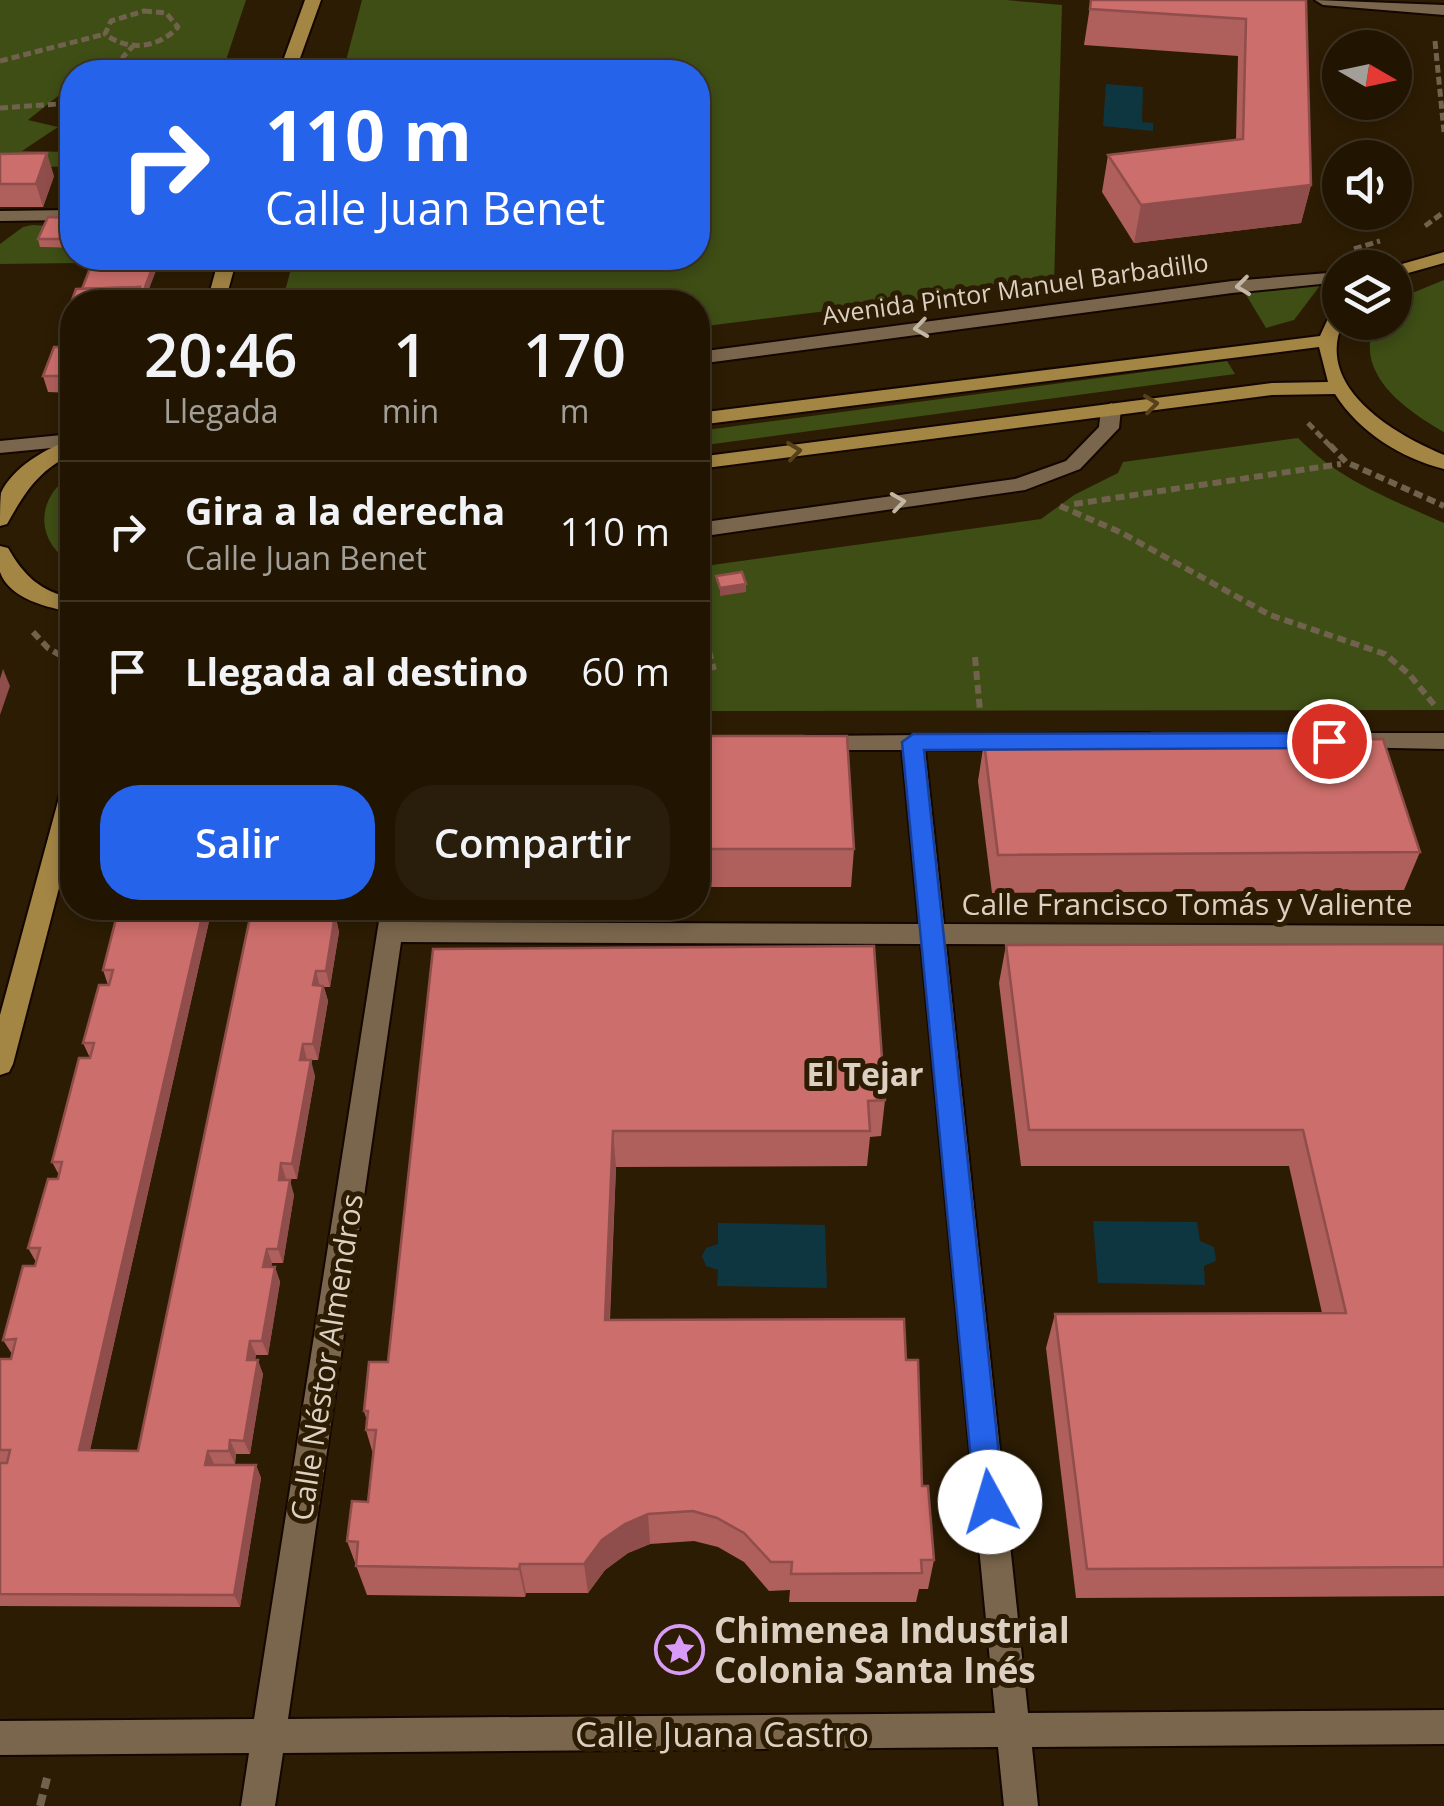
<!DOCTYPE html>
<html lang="es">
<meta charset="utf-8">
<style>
body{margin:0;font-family:"Open Sans",sans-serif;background:#291e0c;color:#f1f3f6;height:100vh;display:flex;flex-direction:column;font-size:38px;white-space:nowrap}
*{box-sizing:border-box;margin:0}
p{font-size:32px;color:#a29f99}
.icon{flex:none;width:55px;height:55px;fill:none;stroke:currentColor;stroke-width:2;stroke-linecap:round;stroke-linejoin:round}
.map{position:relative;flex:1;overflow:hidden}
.side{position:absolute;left:60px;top:290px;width:650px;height:630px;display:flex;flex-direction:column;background:#211502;border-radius:40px;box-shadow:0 5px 15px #0003,0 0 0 2px #3e3424}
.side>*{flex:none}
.guide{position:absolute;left:60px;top:60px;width:650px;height:210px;border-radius:40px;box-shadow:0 5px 15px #0003,0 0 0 2px #3e3424;background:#2563eb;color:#fff;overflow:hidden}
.needle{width:65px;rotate:99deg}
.buttons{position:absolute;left:1322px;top:30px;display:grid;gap:20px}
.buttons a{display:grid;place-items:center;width:90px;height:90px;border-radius:50%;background:#211502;box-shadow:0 5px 15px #0003,0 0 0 2px #3e3424;font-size:50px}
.pin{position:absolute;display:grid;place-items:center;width:85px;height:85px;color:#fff;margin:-42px;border:5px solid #fff;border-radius:50%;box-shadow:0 2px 10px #0007}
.me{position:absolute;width:110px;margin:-55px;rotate:354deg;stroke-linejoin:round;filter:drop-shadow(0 0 8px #0008)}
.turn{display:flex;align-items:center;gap:35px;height:210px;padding:0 40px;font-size:45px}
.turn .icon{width:130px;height:130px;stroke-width:2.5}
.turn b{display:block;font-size:70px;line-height:85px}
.eta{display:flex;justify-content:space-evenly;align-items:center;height:170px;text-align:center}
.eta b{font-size:60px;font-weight:600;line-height:70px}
.button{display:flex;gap:20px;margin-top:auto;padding:20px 40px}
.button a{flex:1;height:115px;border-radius:40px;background:#2563eb;color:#fff;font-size:40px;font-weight:600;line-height:115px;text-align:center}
.button a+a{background:#291e0c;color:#f1f3f6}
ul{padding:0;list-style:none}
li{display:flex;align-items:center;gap:30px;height:140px;padding:0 40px;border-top:2px solid #3e3424}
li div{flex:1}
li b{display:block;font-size:38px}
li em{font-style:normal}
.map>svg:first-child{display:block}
.green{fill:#3e4e15}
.water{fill:#0d3641}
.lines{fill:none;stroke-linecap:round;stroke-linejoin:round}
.minor-casing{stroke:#140600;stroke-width:4}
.major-casing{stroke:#140600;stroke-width:4}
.path-far2{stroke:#70624d;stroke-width:5;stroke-dasharray:8 4;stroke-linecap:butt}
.path-far1{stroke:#70624d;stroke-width:6;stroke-dasharray:9 5;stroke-linecap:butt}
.path{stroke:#70624d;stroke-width:8;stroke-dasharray:12 6;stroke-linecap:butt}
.minor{fill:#7a664c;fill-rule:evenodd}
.major{fill:#a38544;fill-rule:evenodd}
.wall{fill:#af5f5c}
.shaded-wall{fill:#8f4d4b}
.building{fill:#cc6e6b;stroke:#8f4d4b;stroke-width:2.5}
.oneway{stroke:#c3b6a4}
.oneway2{stroke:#56411a}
.route{fill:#2563eb;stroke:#184099;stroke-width:2.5}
.labels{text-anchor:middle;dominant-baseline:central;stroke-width:10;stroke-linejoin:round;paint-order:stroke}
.far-street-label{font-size:25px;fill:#dbd0c1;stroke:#2c1c03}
.street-label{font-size:30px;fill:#dbd0c1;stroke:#2c1c03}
.neighbourhood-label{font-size:32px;font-weight:bold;fill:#dbd0c1;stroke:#2c1c03}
.near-poi-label{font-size:35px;font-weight:bold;fill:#dbd0c1;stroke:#2c1c03;text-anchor:start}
.near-street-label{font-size:35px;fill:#dbd0c1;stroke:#2c1c03}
</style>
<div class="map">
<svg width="1444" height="1806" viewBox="0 0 1444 1806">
<rect width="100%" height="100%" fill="#2c1c03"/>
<g class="green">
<path d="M0,0H246L222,72H164L159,61L125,72H72V85L28,120L58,127L22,151L72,152V166L0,169Z"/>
<path d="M362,0H1006L1062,5L1054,283L698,327V302H282L294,258H698V72H343Z"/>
<path d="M32,225L50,226L41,247L72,248V258H81L80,263L0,264V244L23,227Z"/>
<path d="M1444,280V432C1406,410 1353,374 1375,323L1395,322V300Z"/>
<path d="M1322,283L1294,320L1266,328L1245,293Z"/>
<path d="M1227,361L1235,374L698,446V431Z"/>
<path d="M1298,438C1340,481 1391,499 1444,523V710L698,711V567L1041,519L1074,495L1118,473L1123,462Z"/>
<path d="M72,475V563C35,542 35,497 72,475Z"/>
</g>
<g class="water">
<path d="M1106,84L1143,87L1142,122L1153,123V131L1103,126Z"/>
<path d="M1093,1221L1197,1222L1200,1241L1214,1247L1216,1261L1204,1266L1205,1285L1098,1283Z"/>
<path d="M718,1223L825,1225L827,1288L717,1286L718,1270L706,1266L702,1256L706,1248L718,1244Z"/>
</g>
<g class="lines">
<defs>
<g id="minor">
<path d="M1315,0L1444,5V15L1323,5Z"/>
<path d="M72,210V220L0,221V211Z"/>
<path d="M1340,272V282L1232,293L698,364V352L1232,281Z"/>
<path d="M1111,403L1121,409L1119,428L1080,469L1025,490L698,537V523L1015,479L1066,461L1099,427L1101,409Z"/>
<path d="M72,434V446L0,453V441Z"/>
<path d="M1149,733L1161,741L1149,749L925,750L944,924L1444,926V946L946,944L1028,1713L1444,1710V1744L1032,1747L1038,1806H1004L998,1747L283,1753L275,1806H241L249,1753L0,1755V1721L254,1719L381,908H405L403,922L919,924L902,750H814L806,748L802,742L806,736ZM401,942L921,944L995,1713L288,1719Z"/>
<path d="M1349,733H1444V749L1341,747L1337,741Z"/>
</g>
<g id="major">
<path d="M305,0H321L295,72H279Z"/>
<path d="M1444,252V263L1401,275L1395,276V268H1388Z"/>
<path d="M219,258H237L225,302H207Z"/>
<path d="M1340,306V322H1343C1313,388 1396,435 1444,455V469C1401,458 1359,432 1335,394L1272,395L698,469V457L1272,383L1328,382L1319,347L698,425V413L1320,336L1331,312Z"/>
<path d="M72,440V454C38,471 25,492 7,524L0,526C0,516 0,502 1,493C12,468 47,447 72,440Z"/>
<path d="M0,546L8,548C24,576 40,591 72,598V612C49,608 9,599 0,572C0,565 0,553 0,546Z"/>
<path d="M72,785V838L13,1064L9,1072L0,1075V1015L60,794Z"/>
</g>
</defs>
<use href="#minor" class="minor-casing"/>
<use href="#major" class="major-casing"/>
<g class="path-far2">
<path d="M144,11L166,13L178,27C159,48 128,52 105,34L111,21Z"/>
<path d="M1435,41L1444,132"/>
<path d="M0,61L105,34"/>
<path d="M123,72V57L133,46"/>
<path d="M0,108L72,103"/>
<path d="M1425,226L1444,212"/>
<path d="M1354,249L1380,241"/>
<path d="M1308,423L1332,448"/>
</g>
<g class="path-far1">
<path d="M1330,445L1346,462L1444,506"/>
<path d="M1074,504L1341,464"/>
<path d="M1060,506L1122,533L1270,615L1385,654L1409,674L1436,707"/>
<path d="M698,610L714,670"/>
<path d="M33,632L48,648L72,662"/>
<path d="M975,657L980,711"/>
</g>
<path class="path" d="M40,1806L47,1778"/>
<use href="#minor" class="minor"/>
<use href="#major" class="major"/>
</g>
<g class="wall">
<path d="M1091,0H1306L1311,185L1301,223L1134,243L1102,192L1108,155L1236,140L1238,56L1084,45Z"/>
<path d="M0,154L54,176L43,207H0Z"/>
<path d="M61,183H72V206H68Z"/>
<path d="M72,218V248L40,247L38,239Z"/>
<path d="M72,308V393L48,392L43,376L60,347L66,345L64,337L68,326L65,318Z"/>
<path d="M698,736L854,849L851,887H698Z"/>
<path d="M984,742L1420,852L1404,890L992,893L978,781Z"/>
<path d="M123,908H212L90,1450L138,1451L252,908H343L342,918H336L339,932L330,987H324L328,1001L318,1060H307L315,1076L297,1179H286V1180L294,1195L283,1263H272L271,1267H275L280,1282L268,1355H256L255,1360L263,1374L250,1454H236L235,1464H214L256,1465L261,1478L240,1607L0,1606V1359H11L12,1354L3,1340L36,1262L28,1248L58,1179L59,1175L52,1162L90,1058L83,1043L108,985L103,970L126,915Z"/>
<path d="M1444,944V1596L1076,1598L1046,1348L1055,1314L1322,1313L1289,1166H1021L999,983L1006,945Z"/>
<path d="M433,949L885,1100L881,1136L870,1137L867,1166L616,1167L610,1320L906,1360L922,1486L934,1560L928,1589H919L916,1602H789L790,1590L769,1591L744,1562L718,1547L694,1541L650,1544L628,1553L605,1570L588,1593H526L525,1597L367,1595L347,1541L368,1502L373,1454L366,1430L367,1421L364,1411L388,1362Z"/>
</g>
<g class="shaded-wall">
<path d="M47,153L54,176L43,207L36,184Z"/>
<path d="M1311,185L1301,223L1134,243L1141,205Z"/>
<path d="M156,258H161L144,302L142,295Z"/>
<path d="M140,287L144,302H135Z"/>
<path d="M746,584V592L720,596V588Z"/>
<path d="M3,669L10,686L0,715V679Z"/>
<path d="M204,908H212L87,1463L79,1450Z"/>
<path d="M335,915L339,932L330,987L326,971Z"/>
<path d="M316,971L320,987L313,985Z"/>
<path d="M323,986L328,1001L318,1060L313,1044Z"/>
<path d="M303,1044L307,1060H300Z"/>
<path d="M311,1060L315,1076L297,1179L292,1164Z"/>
<path d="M613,1131L616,1167L608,1353L605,1320Z"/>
<path d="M281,1163L286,1179L283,1195L279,1180Z"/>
<path d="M290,1180L294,1195L283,1263L278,1249Z"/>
<path d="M267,1249L272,1263L268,1282L263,1267Z"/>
<path d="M275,1267L280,1282L268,1355L262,1341Z"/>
<path d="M250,1341L256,1355L252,1374L247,1360Z"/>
<path d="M258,1360L263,1374L250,1454L244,1441Z"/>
<path d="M230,1440L236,1454L235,1464L229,1451Z"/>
<path d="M208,1451L214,1464L205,1465Z"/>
<path d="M256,1465L261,1478L240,1607L234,1595Z"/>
<path d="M648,1514L650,1544L628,1553L605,1570L588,1593L584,1564L602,1540L625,1524Z"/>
<path d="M520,1564L526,1593L525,1597L519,1569Z"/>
</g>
<g class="building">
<path d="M1091,0H1306L1311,185L1141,205L1108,155L1243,139L1246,19L1090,9Z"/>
<path d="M72,149V183H61Z"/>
<path d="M47,153L36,184H0V154Z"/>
<path d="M48,217L72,218V239H38Z"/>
<path d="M94,258H156L142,295L140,287L82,289Z"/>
<path d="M140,287L135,302H91L92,300H72L76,289Z"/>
<path d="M69,307L72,308V318H65Z"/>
<path d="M68,326H72V337H64Z"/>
<path d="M54,347H72V376H43Z"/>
<path d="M742,572L746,584L720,588L716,576Z"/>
<path d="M698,736H847L854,849H698Z"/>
<path d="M1383,739L1420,852L998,855L984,742Z"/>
<path d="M129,908H204L79,1450L138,1451L252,908H327L325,915H335L326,971H316L313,985L323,986L313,1044H303L300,1060H311L292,1164L281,1163L279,1180H290L278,1249H267L263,1267H275L262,1341H250L247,1360H258L244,1441L230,1440L229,1451H208L205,1465H256L234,1595L0,1594V1463H7L10,1450H0V1359H11L16,1339L3,1340L23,1266H35L40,1248H28L48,1179H58L62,1162H52L79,1058H90L94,1043H83L99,985H109L113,970H103L117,915H127Z"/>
<path d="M1444,944V1567L1087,1569L1055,1314L1346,1313L1303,1130H1029L1006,945Z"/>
<path d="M874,946L885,1100L868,1101L870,1131H613L605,1320L904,1319L906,1360H918L922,1486H928L934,1560H921L922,1573L791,1574L792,1562H771L744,1533L717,1518L693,1511L648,1514L625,1524L602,1540L584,1564H520L519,1569L356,1566L358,1542L347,1541L352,1501L368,1502L376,1430H366L368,1411H364L369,1362H388L433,949Z"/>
</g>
<defs><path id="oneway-chevron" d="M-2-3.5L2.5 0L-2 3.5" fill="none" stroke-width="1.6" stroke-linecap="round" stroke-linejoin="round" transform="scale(2.5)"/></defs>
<g class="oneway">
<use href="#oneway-chevron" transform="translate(1243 286) rotate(173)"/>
<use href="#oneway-chevron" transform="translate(921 328) rotate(172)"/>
<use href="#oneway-chevron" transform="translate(898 502) rotate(-8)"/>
</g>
<g class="oneway2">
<use href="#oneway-chevron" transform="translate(1151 404) rotate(-7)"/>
<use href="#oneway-chevron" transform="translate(794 451) rotate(-7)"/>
</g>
<path class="route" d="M1329,733L1339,741L1329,748L924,750L1004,1502L1000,1512L990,1516L979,1512L975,1502L902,742L913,734Z"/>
<defs>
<symbol id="sight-ring" viewBox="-11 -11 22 22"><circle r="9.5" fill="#2c1c03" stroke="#d89bf8" stroke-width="1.5"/><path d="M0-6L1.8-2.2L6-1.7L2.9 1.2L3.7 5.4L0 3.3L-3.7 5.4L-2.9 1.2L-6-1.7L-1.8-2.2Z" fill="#d89bf8"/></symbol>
</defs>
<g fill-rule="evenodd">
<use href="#sight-ring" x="652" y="1622" width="55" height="55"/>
</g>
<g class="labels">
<g class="far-street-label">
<text transform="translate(1015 288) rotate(-8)">Avenida Pintor Manuel Barbadillo</text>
</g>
<g class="street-label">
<text x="1187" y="903">Calle Francisco Tomás y Valiente</text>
<text transform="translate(326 1357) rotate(-81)">Calle Néstor Almendros</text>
</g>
<g class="neighbourhood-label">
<text x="865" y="1073">El Tejar</text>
</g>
<g class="near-poi-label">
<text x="714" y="1629">Chimenea Industrial<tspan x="714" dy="40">Colonia Santa Inés</tspan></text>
</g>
<g class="near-street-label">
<text x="722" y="1733">Calle Juana Castro</text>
</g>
</g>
</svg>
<div class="buttons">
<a><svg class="needle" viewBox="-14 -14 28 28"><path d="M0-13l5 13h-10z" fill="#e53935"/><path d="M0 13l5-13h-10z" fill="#a29f99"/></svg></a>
<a><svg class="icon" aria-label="sound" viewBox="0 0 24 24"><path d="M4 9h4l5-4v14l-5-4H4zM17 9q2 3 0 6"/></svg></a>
<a><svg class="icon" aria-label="layers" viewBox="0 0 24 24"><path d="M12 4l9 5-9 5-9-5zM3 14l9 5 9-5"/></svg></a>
</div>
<div class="pin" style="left:1329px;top:741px;background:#d93025"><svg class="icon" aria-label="arrive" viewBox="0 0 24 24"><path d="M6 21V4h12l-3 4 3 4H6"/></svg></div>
<svg class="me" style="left:990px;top:1502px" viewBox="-20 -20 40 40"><circle r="19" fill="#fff"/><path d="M0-13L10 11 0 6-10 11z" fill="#2563eb"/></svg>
<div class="guide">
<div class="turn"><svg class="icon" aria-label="right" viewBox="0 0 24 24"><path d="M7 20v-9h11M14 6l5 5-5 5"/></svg><div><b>110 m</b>Calle Juan Benet</div></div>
</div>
<section class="side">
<div class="eta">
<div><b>20:46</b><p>Llegada</p></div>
<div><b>1</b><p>min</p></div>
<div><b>170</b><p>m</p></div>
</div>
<ul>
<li><svg class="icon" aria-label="right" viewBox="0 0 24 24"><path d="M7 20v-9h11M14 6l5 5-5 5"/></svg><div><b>Gira a la derecha</b><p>Calle Juan Benet</p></div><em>110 m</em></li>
<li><svg class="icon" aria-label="arrive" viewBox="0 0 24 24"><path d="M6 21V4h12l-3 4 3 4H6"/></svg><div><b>Llegada al destino</b></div><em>60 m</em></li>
</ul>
<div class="button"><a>Salir</a><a>Compartir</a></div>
</section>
</div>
